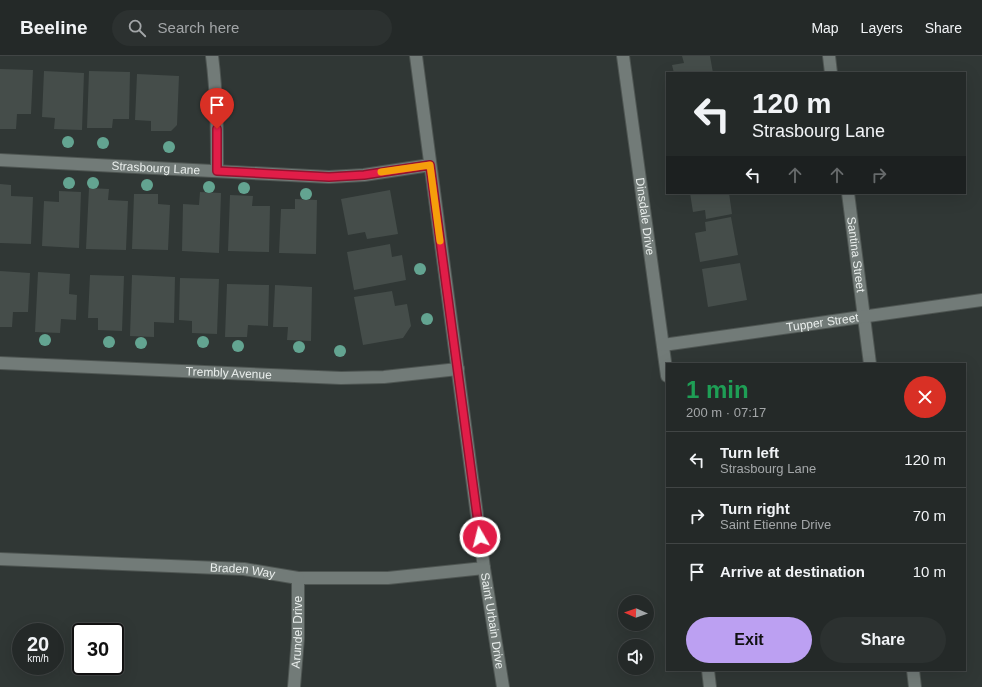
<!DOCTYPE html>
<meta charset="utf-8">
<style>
body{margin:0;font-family:Arial,sans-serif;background:#2c3130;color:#f1f3f6;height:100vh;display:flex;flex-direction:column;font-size:15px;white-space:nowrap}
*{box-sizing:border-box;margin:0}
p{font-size:13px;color:#a3a6a8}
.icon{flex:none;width:22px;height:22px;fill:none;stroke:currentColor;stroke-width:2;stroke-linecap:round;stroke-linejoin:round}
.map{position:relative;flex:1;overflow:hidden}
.drawer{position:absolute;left:666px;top:307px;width:300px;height:308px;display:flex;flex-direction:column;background:#242928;border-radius:0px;box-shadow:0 4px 16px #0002,0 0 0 1px #414545}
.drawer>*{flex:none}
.top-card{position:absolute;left:666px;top:16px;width:300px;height:122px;border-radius:0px;box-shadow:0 4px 16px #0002,0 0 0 1px #414545;background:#242928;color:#f1f3f6;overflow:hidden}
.needle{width:26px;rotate:272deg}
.controls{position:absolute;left:618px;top:539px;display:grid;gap:8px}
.controls a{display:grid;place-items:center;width:36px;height:36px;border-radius:50%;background:#242928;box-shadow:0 4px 16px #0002,0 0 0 1px #414545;font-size:20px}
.speed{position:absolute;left:12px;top:567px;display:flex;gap:8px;font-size:20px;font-weight:700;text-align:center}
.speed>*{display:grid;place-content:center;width:52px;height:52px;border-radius:50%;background:#242928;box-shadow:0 4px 16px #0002,0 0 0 1px #414545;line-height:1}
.speed small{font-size:10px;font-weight:400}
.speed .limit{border:2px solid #111;border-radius:6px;background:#fff;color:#111}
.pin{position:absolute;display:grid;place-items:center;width:34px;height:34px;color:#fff;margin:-41px -17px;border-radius:50% 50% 50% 0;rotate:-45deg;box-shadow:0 0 4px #0007}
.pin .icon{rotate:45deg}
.me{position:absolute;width:44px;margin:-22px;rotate:352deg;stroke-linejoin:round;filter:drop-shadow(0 0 3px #0008)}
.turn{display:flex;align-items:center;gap:14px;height:84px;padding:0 20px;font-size:18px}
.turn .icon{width:52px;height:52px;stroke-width:2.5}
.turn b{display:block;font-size:28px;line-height:34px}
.lanes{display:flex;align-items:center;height:38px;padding:0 20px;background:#0003;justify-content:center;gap:20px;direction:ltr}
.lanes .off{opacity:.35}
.round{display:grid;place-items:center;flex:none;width:42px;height:42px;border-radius:21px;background:#2c3130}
.headline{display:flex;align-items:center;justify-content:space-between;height:68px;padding:0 20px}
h1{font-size:24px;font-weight:700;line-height:30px;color:#1e9e55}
.action{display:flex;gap:8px;margin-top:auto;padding:8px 20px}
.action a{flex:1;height:46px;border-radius:24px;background:#bca0f2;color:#111;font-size:16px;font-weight:700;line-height:46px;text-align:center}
.action a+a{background:#2c3130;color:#f1f3f6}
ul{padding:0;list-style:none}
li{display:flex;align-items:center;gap:12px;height:56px;padding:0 20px;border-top:1px solid #414545}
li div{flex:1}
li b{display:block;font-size:15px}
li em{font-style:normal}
header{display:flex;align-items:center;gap:24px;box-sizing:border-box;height:56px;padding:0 20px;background:#242928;border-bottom:1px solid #414545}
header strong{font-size:19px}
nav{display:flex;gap:22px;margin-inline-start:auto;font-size:14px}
.search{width:280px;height:36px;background:#2c3130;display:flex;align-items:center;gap:10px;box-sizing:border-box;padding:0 14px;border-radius:22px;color:#a3a6a8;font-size:15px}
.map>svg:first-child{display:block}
.building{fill:#454d4a}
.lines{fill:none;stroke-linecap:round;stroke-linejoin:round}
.street-casing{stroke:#4e5552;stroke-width:14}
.street{stroke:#727b78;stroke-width:12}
.tree{fill:#63a491}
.route-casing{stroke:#92132f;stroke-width:10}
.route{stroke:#e11d48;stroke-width:7}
.slow{stroke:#f59e0b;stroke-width:7}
.labels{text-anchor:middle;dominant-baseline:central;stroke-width:4;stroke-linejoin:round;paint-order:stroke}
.street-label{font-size:12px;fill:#e9eeec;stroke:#303735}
</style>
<header>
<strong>Beeline</strong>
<div class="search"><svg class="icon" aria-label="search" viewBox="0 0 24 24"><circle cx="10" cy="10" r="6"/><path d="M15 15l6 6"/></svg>Search here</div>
<nav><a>Map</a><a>Layers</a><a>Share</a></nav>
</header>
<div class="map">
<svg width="982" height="631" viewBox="0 0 982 631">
<rect width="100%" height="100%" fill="#303735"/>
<g class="building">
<path d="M682,0H710L713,17H674L672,9L684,7Z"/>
<path d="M0,13L33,14L31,58H17L16,73H0Z"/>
<path d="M44,15L84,17L82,74L54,73L55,62L42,61Z"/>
<path d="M89,15L130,16L129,63H113L112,72H87Z"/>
<path d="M137,18L179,20L177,69L171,75H151V65L135,64Z"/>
<path d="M0,128L11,129V140L33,141L31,188L0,187Z"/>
<path d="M89,132L109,133L108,144L128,145L126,194L86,193Z"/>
<path d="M390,134L398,178L367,183L365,176L348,179L341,143Z"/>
<path d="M59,135L81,136L79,192L42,190L44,145L59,146Z"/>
<path d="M200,136L221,137L219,197L182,195L183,148L199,149Z"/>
<path d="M690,137H729L732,158L706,163L705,154L693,156Z"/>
<path d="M134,138H158V148L170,149L168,194L132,193Z"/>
<path d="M230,139L253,140L252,150H270L269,196L228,195Z"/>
<path d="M295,143L317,144L316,198L279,197L281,153H295Z"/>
<path d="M731,161L738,199L700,206L695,177L706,175L705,166Z"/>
<path d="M390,188L392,201L402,199L406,224L354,234L347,196Z"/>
<path d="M740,207L747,244L708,251L702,213Z"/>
<path d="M0,215L30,217L28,256H13L12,271H0Z"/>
<path d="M38,216L70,218L69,238L77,239L76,264L61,263L60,277L35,276Z"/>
<path d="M90,219L124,220L122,275L98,274V262H88Z"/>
<path d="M132,219L175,221L174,267L154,266V281L130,280Z"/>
<path d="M180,222L219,223L217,278L192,277V265L179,264Z"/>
<path d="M227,228L269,229L268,270L248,269L247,281H225Z"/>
<path d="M275,229L312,231L311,285L287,284L288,271H273Z"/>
<path d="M392,235L395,250L407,248L411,270L403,282L363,289L354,241Z"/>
</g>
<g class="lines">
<defs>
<g id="street">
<path d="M212,0C217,39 217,76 217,115"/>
<path id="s1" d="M416,0L484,512L503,631"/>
<path id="s2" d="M623,0L667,320"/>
<path d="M829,0L831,17"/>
<path id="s3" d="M0,104L329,121L364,119L430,109"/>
<path id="s4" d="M848,137L870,308"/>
<path id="s5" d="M663,289L982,244"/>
<path id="s6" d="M0,307L341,322L384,321L458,313"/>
<path id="s7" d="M0,503L244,513L298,522H388L484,512"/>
<path d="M708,614L710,631"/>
<path d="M913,614L915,631"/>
<path id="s8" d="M294,631L298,582V522"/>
</g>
</defs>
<use href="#street" class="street-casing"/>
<use href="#street" class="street"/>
</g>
<g class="tree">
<circle cx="68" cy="86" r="6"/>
<circle cx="103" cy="87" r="6"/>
<circle cx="169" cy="91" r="6"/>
<circle cx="69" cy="127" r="6"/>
<circle cx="93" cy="127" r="6"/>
<circle cx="147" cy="129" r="6"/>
<circle cx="209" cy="131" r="6"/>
<circle cx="244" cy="132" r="6"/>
<circle cx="306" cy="138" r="6"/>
<circle cx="420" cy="213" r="6"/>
<circle cx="427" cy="263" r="6"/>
<circle cx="45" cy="284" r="6"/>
<circle cx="109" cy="286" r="6"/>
<circle cx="203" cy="286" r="6"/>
<circle cx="141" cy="287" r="6"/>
<circle cx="238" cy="290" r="6"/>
<circle cx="299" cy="291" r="6"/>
<circle cx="340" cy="295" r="6"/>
</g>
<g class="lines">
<defs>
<path id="route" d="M217,73V115L329,121L364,119L430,109L480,481"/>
</defs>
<use href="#route" class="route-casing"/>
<use href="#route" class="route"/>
<path class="slow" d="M381,116L430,109L440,185"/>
</g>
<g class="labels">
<g class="street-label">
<text stroke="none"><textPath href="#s3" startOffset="156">Strasbourg Lane</textPath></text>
<text stroke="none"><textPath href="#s2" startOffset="162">Dinsdale Drive</textPath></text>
<text stroke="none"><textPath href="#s4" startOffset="62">Santina Street</textPath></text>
<text stroke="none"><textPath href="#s5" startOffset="161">Tupper Street</textPath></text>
<text stroke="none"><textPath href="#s6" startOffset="229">Trembly Avenue</textPath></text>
<text stroke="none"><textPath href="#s7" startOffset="243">Braden Way</textPath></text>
<text stroke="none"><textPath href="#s1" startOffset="570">Saint Urbain Drive</textPath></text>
<text stroke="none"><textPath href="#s8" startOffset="55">Arundel Drive</textPath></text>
</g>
</g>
</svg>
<div class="controls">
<a><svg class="needle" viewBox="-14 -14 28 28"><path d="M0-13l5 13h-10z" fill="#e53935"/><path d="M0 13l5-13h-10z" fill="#a3a6a8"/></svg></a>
<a><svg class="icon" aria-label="sound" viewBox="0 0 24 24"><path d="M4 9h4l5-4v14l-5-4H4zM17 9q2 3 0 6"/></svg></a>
</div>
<div class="speed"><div>20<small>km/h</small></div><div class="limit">30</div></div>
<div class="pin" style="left:217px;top:73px;background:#d93025"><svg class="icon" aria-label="arrive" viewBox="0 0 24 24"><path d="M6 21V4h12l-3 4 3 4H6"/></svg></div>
<svg class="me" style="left:480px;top:481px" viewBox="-20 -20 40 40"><circle r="17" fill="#e11d48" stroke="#fff" stroke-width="3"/><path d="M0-11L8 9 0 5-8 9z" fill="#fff"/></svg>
<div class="top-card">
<div class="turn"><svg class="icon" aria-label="left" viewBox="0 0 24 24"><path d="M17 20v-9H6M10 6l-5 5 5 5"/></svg><div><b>120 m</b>Strasbourg Lane</div></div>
<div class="lanes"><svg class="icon" aria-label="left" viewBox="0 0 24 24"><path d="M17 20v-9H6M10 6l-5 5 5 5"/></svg><svg class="icon off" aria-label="ahead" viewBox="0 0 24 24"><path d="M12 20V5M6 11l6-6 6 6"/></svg><svg class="icon off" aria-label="ahead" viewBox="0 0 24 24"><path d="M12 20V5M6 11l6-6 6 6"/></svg><svg class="icon off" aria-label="right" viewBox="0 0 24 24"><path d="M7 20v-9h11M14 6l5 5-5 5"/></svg></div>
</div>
<section class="drawer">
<div class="headline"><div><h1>1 min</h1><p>200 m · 07:17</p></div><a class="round" style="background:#d93025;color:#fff"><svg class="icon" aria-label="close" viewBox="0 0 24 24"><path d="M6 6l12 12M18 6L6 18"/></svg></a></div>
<ul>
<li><svg class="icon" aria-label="left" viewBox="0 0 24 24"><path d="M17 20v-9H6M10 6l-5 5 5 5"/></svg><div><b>Turn left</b><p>Strasbourg Lane</p></div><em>120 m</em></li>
<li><svg class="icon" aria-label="right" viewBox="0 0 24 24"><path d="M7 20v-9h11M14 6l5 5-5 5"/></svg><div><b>Turn right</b><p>Saint Etienne Drive</p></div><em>70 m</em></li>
<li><svg class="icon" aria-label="arrive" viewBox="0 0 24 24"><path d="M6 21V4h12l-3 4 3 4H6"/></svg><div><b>Arrive at destination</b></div><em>10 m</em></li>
</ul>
<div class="action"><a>Exit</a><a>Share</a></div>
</section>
</div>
